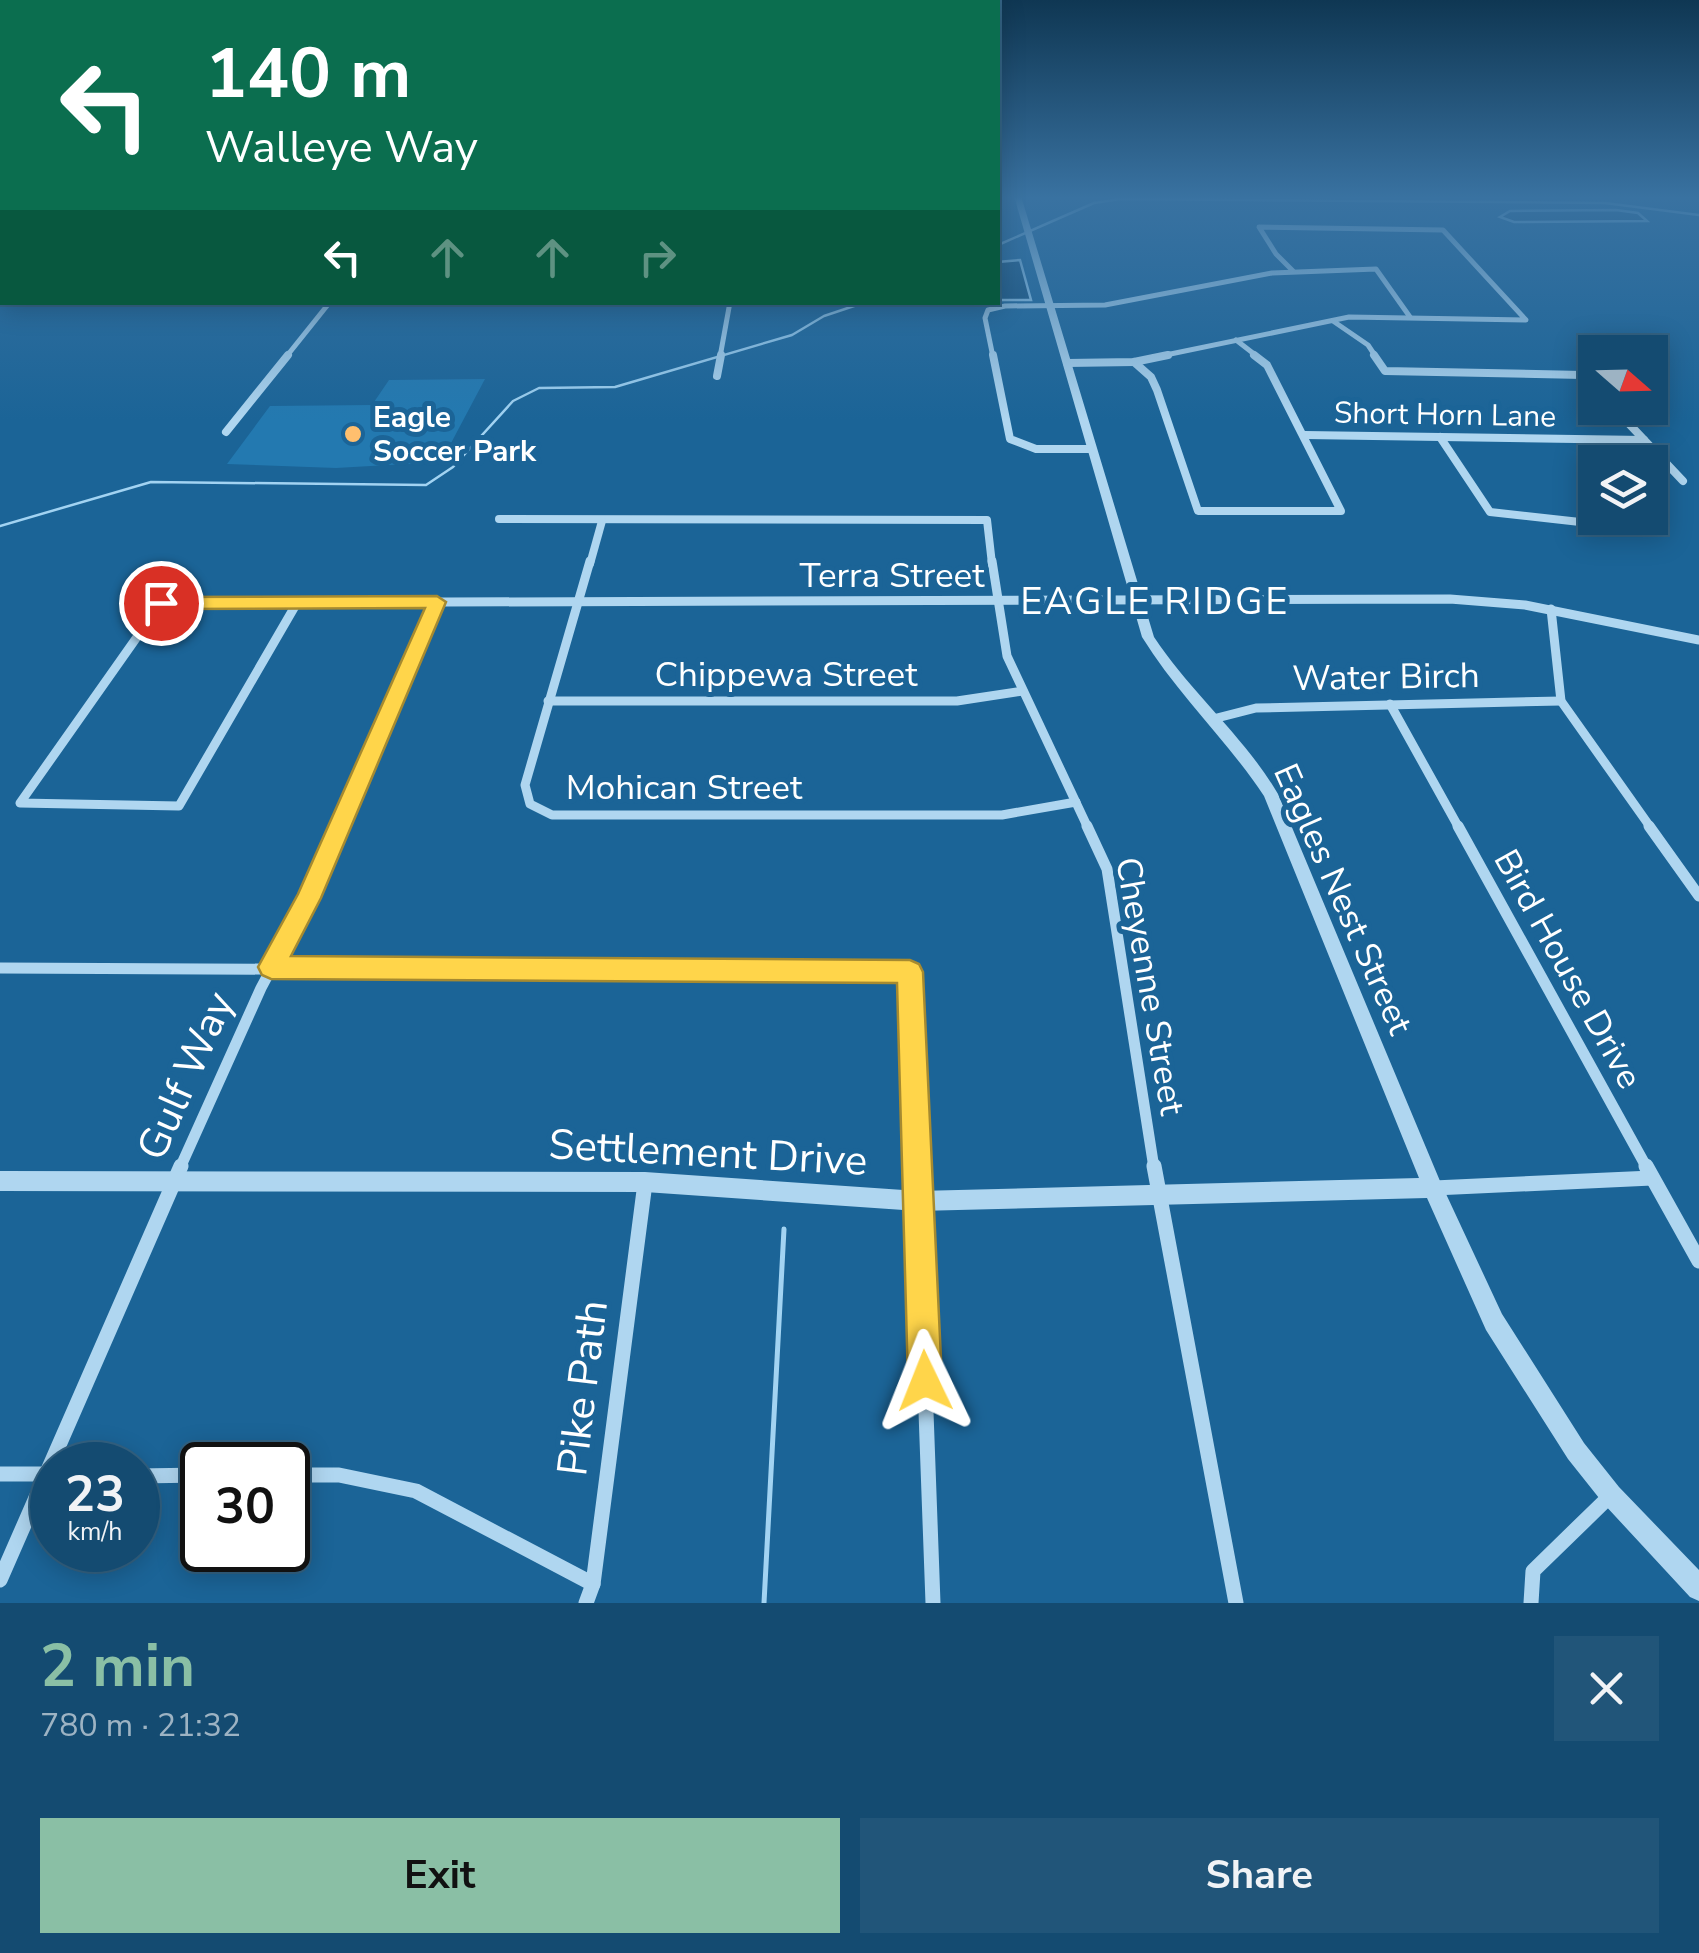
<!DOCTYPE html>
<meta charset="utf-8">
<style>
body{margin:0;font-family:"Nunito Sans",sans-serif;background:#215579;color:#f1f3f6;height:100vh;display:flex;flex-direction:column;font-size:38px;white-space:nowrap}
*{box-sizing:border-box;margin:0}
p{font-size:32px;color:#9db3c3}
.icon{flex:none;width:55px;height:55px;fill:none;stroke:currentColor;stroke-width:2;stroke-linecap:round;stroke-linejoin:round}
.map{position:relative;height:1603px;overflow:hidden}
.panel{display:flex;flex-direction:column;background:#144b71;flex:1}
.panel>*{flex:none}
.top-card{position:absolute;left:0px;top:0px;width:1000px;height:305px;box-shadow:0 5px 25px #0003,0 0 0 2px #336384;background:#0b6e4f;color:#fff;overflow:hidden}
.needle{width:65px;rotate:110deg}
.tools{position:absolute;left:1578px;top:335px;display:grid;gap:20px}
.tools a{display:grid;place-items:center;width:90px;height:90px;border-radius:0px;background:#144b71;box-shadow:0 5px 25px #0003,0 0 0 2px #336384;font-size:50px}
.speed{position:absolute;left:30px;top:1442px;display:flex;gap:20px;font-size:50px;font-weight:700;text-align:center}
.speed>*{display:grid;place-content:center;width:130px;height:130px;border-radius:50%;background:#144b71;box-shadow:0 5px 25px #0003,0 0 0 2px #336384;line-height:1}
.speed small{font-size:25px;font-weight:400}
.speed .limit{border:5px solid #111;border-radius:15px;background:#fff;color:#111}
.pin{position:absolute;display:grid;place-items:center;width:85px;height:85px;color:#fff;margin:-42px;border:5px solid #fff;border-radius:50%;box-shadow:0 2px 10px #0007}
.me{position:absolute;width:110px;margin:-55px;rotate:358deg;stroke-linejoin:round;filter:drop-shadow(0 0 8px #0008)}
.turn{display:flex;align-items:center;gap:35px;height:210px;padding:0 40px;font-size:45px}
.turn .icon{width:130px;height:130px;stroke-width:2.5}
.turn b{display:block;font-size:70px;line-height:85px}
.lanes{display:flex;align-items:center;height:95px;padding:0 40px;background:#0003;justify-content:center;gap:50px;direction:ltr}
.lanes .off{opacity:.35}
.round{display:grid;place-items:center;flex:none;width:105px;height:105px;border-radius:0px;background:#215579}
.overview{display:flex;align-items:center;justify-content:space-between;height:170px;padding:0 40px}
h1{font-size:60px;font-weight:700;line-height:75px;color:#8abfa5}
.primary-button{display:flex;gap:20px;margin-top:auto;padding:20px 40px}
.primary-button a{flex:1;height:115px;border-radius:0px;background:#8abfa5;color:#111;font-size:40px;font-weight:700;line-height:115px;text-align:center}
.primary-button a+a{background:#215579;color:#f1f3f6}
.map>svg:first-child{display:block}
.green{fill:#2379b0}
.water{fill:#124c75;stroke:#a2d3f2;stroke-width:2.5}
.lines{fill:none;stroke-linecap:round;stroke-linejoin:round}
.stream-far1{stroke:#a2d3f2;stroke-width:2.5}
.stream{stroke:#a2d3f2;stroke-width:5}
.minor-far4{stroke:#afd6f0;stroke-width:5}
.minor-far3{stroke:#afd6f0;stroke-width:8}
.minor-far2{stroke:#afd6f0;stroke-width:9}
.minor-far1{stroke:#afd6f0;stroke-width:11}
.minor{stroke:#afd6f0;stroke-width:15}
.tertiary{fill:#afd6f0;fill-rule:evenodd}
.route{fill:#ffd54a;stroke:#a68a30;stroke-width:2.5}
.poi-dot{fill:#ffbf6e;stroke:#1b6497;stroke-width:4}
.labels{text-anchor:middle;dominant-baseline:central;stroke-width:10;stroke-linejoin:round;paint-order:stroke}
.far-street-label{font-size:30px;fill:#fff;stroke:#1b6497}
.far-poi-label{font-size:30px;font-weight:bold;fill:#fff;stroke:#1b6497;text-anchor:start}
.street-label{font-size:35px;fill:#fff;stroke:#1b6497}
.neighbourhood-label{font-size:38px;letter-spacing:2.5px;fill:#fff;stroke:#1b6497}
.near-street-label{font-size:42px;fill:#fff;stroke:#1b6497}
</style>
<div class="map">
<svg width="1699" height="1603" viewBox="0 0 1699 1603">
<rect width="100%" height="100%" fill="#1b6497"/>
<path class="green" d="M485,379L441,462L336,468L227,464L270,406L372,405L389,380Z"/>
<g class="water">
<path d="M1616,210L1638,213L1647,221L1514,222L1500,217L1510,211Z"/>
<path d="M1020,260L1031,300H998V262Z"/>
</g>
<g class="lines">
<g class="stream-far1">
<path d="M998,245L1094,203L1120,199L1605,203L1699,215"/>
<path d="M0,526L151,482L426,485L453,467L513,401L539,388L615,387L792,335L824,316L866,302"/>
</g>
<path class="stream" d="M764,1603L784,1229"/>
<g class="minor-far4">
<path d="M1333,321L1368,345L1376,357"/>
<path d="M1236,340L1258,357"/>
<path d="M286,357L330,302"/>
<path d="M720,357L730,302"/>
<path d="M993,357L985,318L988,310L1005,306L1105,305L1272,273L1376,269L1410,317"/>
<path d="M1156,357L1349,317L1526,320L1443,230L1259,227L1276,254L1293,271"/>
</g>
<g class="minor-far3">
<path d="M993,355L1010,439L1036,449H1091"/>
<path d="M1374,355L1385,371L1583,375L1595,388"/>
<path d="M1134,362L1151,377L1157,390L1198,511H1341L1267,365L1254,355"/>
<path d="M1067,363L1134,362L1168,355"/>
<path d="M717,376L721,355"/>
<path d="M1614,408L1683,481"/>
<path d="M226,432L288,355"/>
<path d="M1305,435L1644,440"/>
<path d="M1440,437L1490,512L1580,522"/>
<path d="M499,519L987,520L992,564"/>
<path d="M590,564L602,521"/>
</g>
<g class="minor-far2">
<path d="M590,561L525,785L530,804L552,815H1002L1076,802"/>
<path d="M992,561L1007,656L1088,828"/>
<path d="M141,603L1450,599L1525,605L1699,640"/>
<path d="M161,603L20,803L179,806L298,601"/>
<path d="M1551,609L1561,701L1651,828"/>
<path d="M548,701H957L1023,691"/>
<path d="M1390,704L1459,828"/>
<path d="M1213,719L1256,708L1561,701"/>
<path d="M339,828L437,602"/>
</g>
<g class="minor-far1">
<path d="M1087,826L1107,869L1154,1168"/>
<path d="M1458,826L1647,1168"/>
<path d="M1649,826L1699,896"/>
<path d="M0,968L910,972L917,1168"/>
<path d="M180,1168L261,988L309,898L340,826"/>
</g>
<g class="minor">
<path d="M917,1166L933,1603"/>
<path d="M1154,1166L1236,1603"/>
<path d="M1646,1166L1699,1261"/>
<path d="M1434,1188L1652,1178"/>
<path d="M0,1474H52"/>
<path d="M288,1475H339L416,1491L593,1584"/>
<path d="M138,1476L202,1475"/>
<path d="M0,1580L181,1166"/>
<path d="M586,1603L593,1584L645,1183"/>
<path d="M1531,1603L1533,1571L1610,1496"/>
</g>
<path class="tertiary" d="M1014,196H1021L1154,637C1191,693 1244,736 1278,794L1440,1181L1502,1314L1584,1443L1619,1487L1699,1570V1601L1690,1597L1603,1503L1568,1459L1486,1330L1427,1198L918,1211L645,1192L0,1191V1171L645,1172L918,1191L1419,1178L1264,796C1227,740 1177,694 1142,637Z"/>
</g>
<linearGradient id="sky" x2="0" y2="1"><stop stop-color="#0f3753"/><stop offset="0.47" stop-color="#3972a1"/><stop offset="1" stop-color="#3972a1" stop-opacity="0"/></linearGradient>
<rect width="1699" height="420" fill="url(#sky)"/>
<path class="route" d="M437,596L446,602L321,898L291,956L910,960L919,964L923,972L942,1381L937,1393L925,1398L913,1393L908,1381L897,983L271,979L262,975L258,967L298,894L425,608L161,609L151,603L161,597Z"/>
<circle class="poi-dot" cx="353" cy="434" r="10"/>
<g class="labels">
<g class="far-street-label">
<text transform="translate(1445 415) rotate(1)">Short Horn Lane</text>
</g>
<g class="far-poi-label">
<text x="373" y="417">Eagle<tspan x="373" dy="34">Soccer Park</tspan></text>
</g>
<g class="street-label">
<text x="892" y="575">Terra Street</text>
<text x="786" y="674">Chippewa Street</text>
<text transform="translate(1386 677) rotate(-1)">Water Birch</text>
<text x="684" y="787">Mohican Street</text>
<text transform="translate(1343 899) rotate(66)">Eagles Nest Street</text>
<text transform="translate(1568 969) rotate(61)">Bird House Drive</text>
<text transform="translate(1150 986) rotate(80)">Cheyenne Street</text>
</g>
<g class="neighbourhood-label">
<text x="1155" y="601">EAGLE RIDGE</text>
</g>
<g class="near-street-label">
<text transform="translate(186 1076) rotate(-66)">Gulf Way</text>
<text transform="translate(708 1153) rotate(3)">Settlement Drive</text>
<text transform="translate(583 1388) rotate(-83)">Pike Path</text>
</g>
</g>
</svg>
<div class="tools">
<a><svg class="needle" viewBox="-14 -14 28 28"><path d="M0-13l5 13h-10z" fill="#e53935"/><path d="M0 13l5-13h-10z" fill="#9db3c3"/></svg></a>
<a><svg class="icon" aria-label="layers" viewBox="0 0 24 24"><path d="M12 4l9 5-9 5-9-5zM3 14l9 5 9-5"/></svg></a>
</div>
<div class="speed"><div>23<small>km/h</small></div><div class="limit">30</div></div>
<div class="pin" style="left:161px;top:603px;background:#d93025"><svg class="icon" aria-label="arrive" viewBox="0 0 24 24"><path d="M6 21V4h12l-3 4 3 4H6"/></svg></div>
<svg class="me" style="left:925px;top:1381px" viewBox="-20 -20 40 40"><path d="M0-17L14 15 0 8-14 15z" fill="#ffd54a" stroke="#fff" stroke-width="4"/></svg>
<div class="top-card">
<div class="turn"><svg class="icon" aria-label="left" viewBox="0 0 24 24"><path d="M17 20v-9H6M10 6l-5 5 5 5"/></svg><div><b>140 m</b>Walleye Way</div></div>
<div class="lanes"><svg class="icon" aria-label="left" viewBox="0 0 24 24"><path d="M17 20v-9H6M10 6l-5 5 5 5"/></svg><svg class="icon off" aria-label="ahead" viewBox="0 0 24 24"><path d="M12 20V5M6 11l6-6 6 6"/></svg><svg class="icon off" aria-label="ahead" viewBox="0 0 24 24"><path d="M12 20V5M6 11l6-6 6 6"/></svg><svg class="icon off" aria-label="right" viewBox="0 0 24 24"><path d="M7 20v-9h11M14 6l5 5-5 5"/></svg></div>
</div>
</div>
<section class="panel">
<div class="overview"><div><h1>2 min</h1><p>780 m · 21:32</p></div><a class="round"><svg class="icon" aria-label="close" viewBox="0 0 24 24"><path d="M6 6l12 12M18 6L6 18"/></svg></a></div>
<div class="primary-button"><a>Exit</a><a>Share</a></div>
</section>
